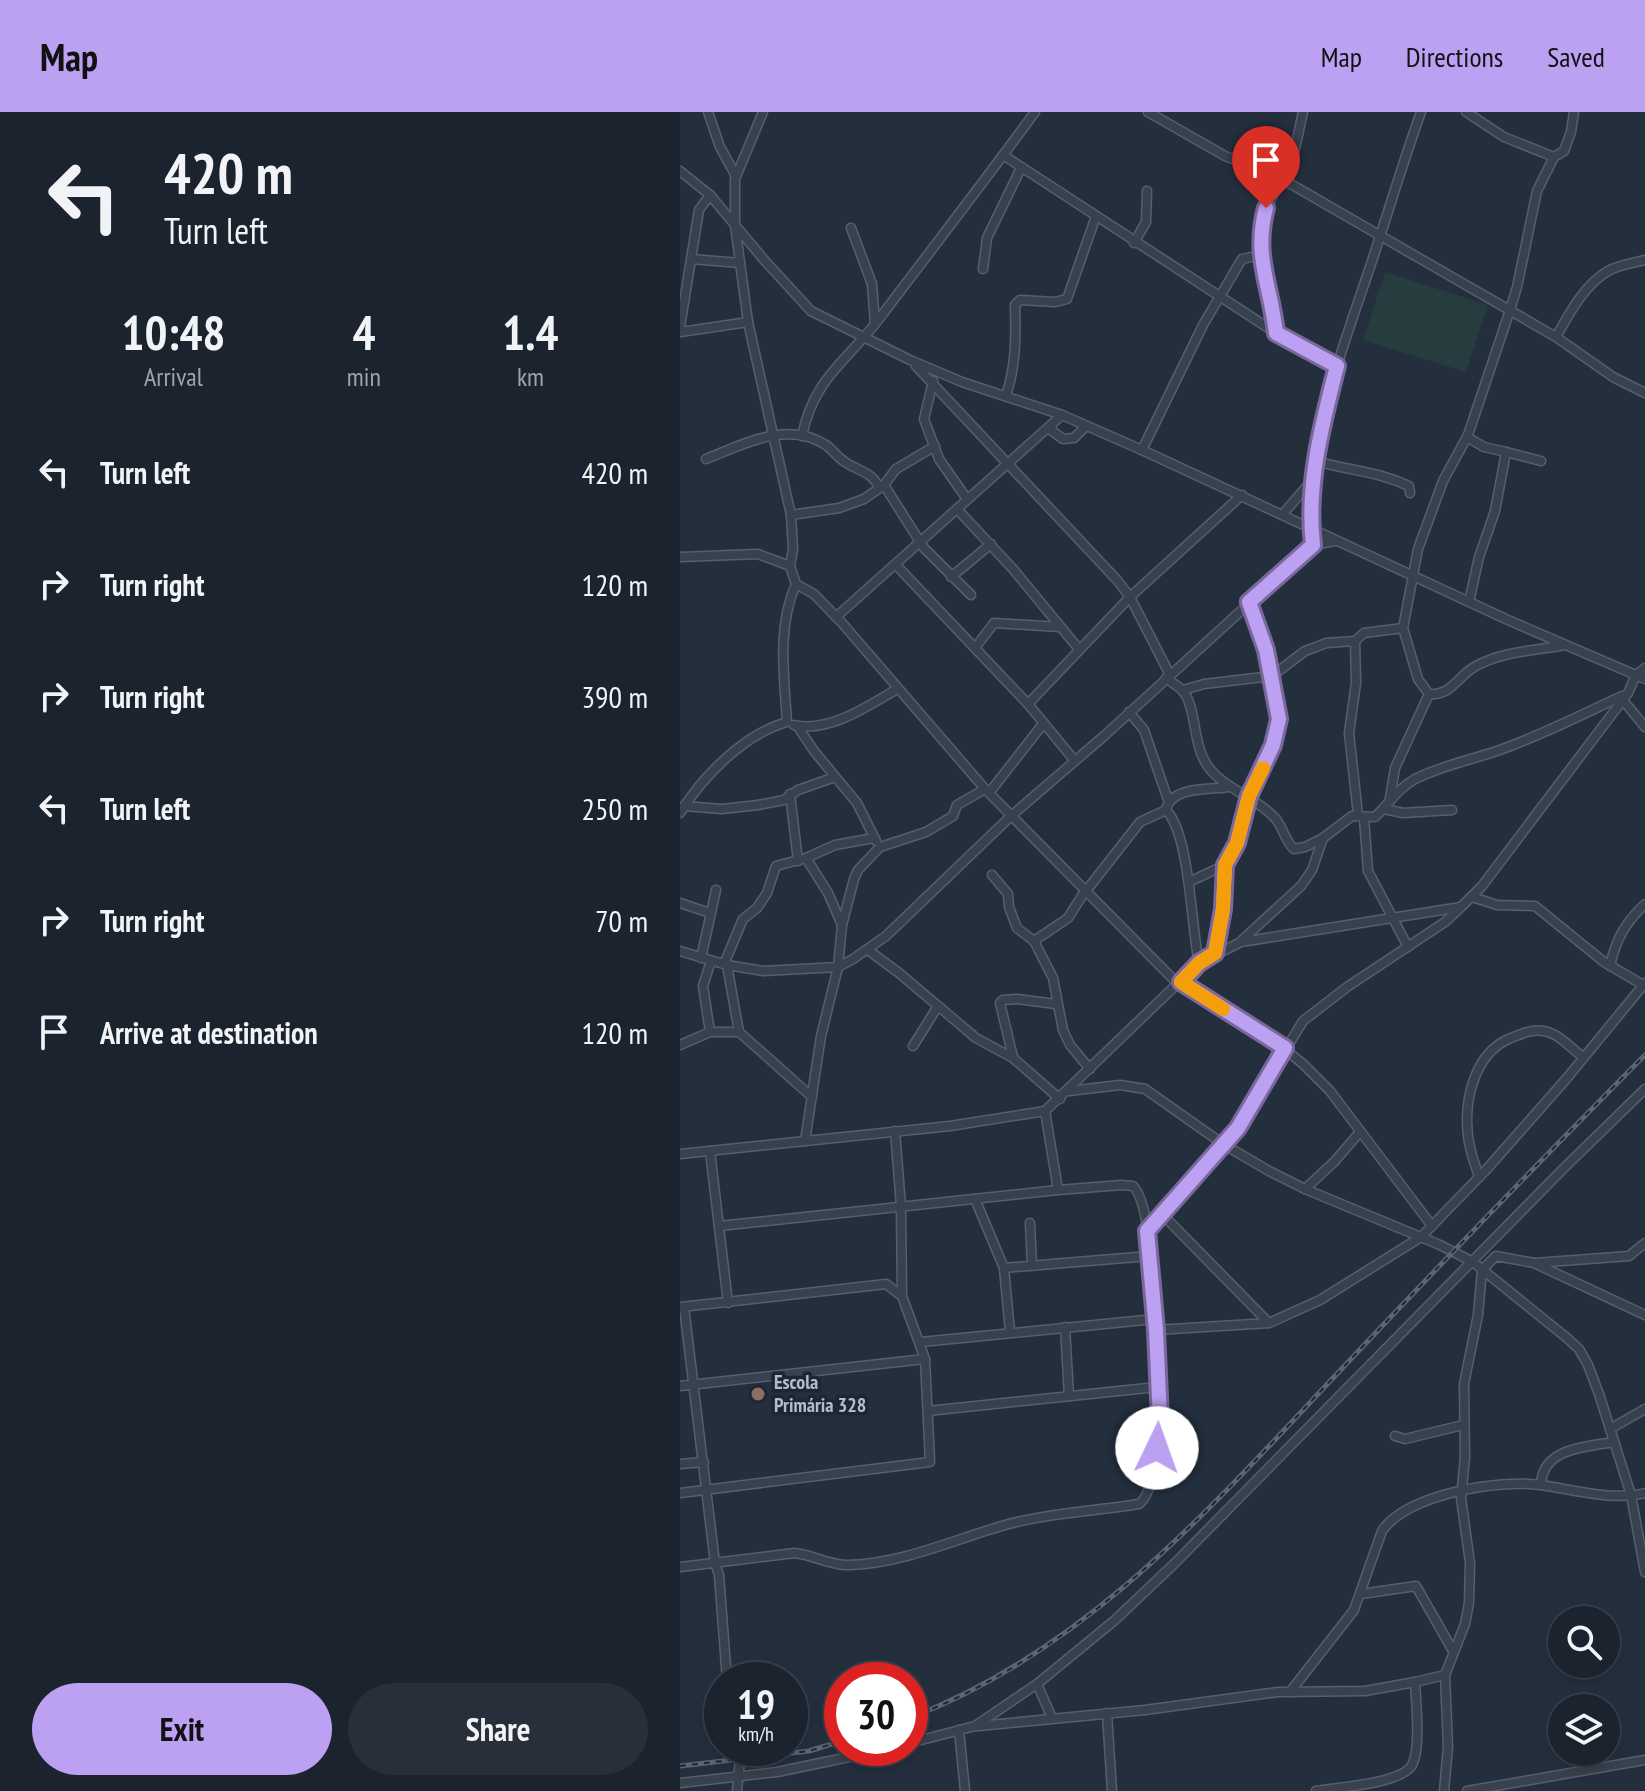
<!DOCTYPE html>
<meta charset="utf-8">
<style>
body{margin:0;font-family:"PT Sans Narrow",sans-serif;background:#282f3a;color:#f1f3f6;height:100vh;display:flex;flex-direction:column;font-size:30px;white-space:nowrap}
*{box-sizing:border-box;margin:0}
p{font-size:26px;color:#a0a4aa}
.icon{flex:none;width:44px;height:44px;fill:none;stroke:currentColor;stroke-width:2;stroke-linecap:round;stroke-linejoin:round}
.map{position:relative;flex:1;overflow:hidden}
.drawer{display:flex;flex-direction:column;background:#1b232e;width:680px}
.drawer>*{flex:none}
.top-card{background:#1b232e;color:#f1f3f6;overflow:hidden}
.controls{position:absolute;left:868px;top:1494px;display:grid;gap:16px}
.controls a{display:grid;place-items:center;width:72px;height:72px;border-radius:50%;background:#1b232e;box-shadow:0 4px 12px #0003,0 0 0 2px #39404a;font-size:40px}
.speed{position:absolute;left:24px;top:1550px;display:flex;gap:16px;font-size:40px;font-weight:700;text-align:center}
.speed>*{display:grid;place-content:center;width:104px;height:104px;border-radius:50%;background:#1b232e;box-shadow:0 4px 12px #0003,0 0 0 2px #39404a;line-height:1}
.speed small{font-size:20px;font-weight:400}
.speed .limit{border:12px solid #d22;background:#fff;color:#111}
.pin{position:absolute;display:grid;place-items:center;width:68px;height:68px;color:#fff;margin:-82px -34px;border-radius:50% 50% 50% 0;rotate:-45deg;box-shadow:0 0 8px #0007}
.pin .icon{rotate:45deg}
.me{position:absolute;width:88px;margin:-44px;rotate:3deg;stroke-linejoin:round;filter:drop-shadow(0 0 6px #0008)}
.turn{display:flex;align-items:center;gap:28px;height:168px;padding:0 32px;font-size:36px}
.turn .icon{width:104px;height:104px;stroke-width:2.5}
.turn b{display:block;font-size:56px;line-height:68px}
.eta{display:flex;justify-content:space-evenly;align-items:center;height:136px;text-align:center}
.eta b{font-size:48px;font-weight:700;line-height:56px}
.action{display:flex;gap:16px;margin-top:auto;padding:16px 32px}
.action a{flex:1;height:92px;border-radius:48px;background:#bca0f2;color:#111;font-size:32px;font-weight:700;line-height:92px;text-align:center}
.action a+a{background:#282f3a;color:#f1f3f6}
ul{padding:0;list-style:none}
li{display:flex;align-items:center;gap:24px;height:112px;padding:0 32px}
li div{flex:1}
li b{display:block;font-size:30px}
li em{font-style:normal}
header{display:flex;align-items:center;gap:48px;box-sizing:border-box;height:112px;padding:0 40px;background:#bca0f2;color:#111}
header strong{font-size:38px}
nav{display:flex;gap:44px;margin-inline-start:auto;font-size:28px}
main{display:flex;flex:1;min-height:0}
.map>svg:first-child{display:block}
.green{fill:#263c3f}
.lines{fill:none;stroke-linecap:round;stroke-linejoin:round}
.minor-casing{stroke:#565f6c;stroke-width:11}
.minor{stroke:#38414e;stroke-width:8}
.rail-casing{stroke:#5a6575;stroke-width:5}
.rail{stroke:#1d2633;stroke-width:2;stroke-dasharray:6;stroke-linecap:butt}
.route-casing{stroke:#7a689d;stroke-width:20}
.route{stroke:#bca0f2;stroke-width:14}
.slow{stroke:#f59e0b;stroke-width:14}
.education-dot{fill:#8d6e63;stroke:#1d2633;stroke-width:3}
.labels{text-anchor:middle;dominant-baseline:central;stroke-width:7;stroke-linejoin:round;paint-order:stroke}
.poi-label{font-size:20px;font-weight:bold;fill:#b4bcc9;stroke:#1d2633;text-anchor:start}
</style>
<header>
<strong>Map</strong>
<nav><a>Map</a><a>Directions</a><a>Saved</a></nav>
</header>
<main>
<section class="drawer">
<div class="top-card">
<div class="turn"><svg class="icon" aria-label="left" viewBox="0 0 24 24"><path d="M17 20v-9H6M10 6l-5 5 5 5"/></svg><div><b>420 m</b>Turn left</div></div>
</div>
<div class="eta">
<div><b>10:48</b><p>Arrival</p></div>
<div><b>4</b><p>min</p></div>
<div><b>1.4</b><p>km</p></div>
</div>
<ul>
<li><svg class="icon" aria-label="left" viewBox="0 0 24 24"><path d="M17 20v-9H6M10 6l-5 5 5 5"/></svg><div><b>Turn left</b></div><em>420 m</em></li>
<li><svg class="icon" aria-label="right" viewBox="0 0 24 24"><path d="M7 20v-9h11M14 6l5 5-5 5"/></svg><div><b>Turn right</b></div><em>120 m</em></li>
<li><svg class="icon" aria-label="right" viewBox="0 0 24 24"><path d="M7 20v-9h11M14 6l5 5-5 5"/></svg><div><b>Turn right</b></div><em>390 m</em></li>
<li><svg class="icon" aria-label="left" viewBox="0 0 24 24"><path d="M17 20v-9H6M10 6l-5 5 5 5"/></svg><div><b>Turn left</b></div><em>250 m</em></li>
<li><svg class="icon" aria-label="right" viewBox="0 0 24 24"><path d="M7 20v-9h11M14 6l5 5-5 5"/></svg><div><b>Turn right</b></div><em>70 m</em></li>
<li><svg class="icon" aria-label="arrive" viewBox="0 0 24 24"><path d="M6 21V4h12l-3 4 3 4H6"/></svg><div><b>Arrive at destination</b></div><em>120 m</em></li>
</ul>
<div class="action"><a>Exit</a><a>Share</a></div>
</section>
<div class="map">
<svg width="965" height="1679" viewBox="0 0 965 1679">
<rect width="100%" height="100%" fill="#242f3e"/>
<path class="green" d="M705,160L808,193L786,260L683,228Z"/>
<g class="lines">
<defs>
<g id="minor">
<path d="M28,0L40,35L56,64"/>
<path d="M468,0L545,44L602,67L876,225L933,265L965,281"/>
<path d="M786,0L824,25L874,45"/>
<path d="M323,43L596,221L657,254"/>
<path d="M0,59L30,83L85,149L131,199L230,248L282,270L382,303L462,338L828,508L965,567"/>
<path d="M171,116L192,172L195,212"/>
<path d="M454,131L466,110L467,79"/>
<path d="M11,147L60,151"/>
<path d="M303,157L307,126L341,56"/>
<path d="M0,215L19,98L30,83"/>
<path d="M0,220L68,210"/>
<path d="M596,221C593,189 577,156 580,123C582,95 600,74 611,49C617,34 619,16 623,0"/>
<path d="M876,225C889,202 904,173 928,159C938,153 953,151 965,148"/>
<path d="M236,254L437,468L450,485L490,563"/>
<path d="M253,269L244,307L259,347L287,387"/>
<path d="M326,284C336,254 336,225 335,193L340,188L375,190L387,187L416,104"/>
<path d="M372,312L371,318L383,327L394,326L405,315"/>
<path d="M122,324C134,266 166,250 199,207C251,138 304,70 355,0"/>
<path d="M787,325L804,335L826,340"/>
<path d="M462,338L523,213L562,147L580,143"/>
<path d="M26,347C64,332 107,308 146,333C153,338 157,345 165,350C178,359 193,360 199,376"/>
<path d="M636,349C670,359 697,359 729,374L730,381"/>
<path d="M204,373L244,436L291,483"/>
<path d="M277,397L333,457L398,536"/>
<path d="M603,402L633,367"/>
<path d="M111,403L159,396L184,387L204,373L216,357L255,334"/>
<path d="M633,433C622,339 662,239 691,152C708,101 723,50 741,0"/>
<path d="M0,445L78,442L110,454"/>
<path d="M216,453L348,592L395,649"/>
<path d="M271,465L311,432"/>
<path d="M116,472L134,482L162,511L305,677L498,872"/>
<path d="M789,490L799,445L815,399L826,340L861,349"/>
<path d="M156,505L382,303"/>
<path d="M675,529L676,571L669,621L678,703"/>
<path d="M884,533C854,539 824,539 796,554C778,563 772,584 749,582L738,567L723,516L738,437L763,369L788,323L830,198L837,175L857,79L874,45L884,39L891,20L894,0"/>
<path d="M295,536L314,511L380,515"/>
<path d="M486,566C492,571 501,575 505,582C516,598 513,632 527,653C543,677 575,684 595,706C603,715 605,729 614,737L625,735L643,726"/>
<path d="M503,578L524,572L592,564L625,539L636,535L646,531L675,529L684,521L723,516"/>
<path d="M942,587L965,615"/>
<path d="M348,592L450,485L562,383"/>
<path d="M449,600L464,618L488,688"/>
<path d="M114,613C149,621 188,594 217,577"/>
<path d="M118,615L134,639L177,691L196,729"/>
<path d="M309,681L363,612"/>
<path d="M110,682L118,749"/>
<path d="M710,686L715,656L749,582"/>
<path d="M4,694L42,697L78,693L104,688L118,678L155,665"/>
<path d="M704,697L723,701L772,698"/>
<path d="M486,698C510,722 511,815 519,851"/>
<path d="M0,701C23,664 64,622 107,610C104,564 97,514 116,472L110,454L113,437L111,403L68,210L55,113V67L83,0"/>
<path d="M684,706L688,759L728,835"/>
<path d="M126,746L148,781L162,813"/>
<path d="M312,763L328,782L329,795L337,816L354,829L373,866L383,918L390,933L410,957"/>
<path d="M509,770L545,753"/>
<path d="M406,779L460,710L486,698C491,674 529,678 549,675"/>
<path d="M792,785L817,793L855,794L924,850L963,873"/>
<path d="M0,791L30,801"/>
<path d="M354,829L388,806L405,779"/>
<path d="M561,829L621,774L632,758L643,726L672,704L695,705C709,692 717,677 735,667C761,654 790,648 817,639C860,624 901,603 942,584"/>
<path d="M188,838L219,861L296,926L333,946L380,987"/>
<path d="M0,839L47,853L84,859L158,855L173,847L206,824L331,704L424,624L633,433L655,429"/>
<path d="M535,841L543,797L545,753L557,731L569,684L593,633L599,607L586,538L569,490"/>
<path d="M21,846L36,778"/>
<path d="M44,852L63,807L77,796L87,781L96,754L126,746L155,733L194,726"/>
<path d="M47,853L59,920L132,985"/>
<path d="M930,854C936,827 945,811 965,792"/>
<path d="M501,870L596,930L623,952L650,979L752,1114"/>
<path d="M30,920L23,874L31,849"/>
<path d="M0,933L30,920H59"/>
<path d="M233,934L258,894"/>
<path d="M333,945L320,891L323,888L337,887L376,892"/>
<path d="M389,979L440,973L465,977L543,1032L589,1059L625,1077L760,1133L793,1150L887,1226L899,1237L908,1253L919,1282L951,1383L965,1460"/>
<path d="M365,999L378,1078"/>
<path d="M125,1029L141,924L158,855L162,813L174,767L178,758L200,735L246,720L273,704L277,693L305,677"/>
<path d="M30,1039L48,1191"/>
<path d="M0,1042L270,1014L365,999L519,851L561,830L781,795L802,774L948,581L956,563L965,556"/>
<path d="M799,1065C796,1055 792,1045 790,1035C781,997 792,941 831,926C845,920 858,915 873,922C884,927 893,938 903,945"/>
<path d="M625,1077L655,1049L679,1021"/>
<path d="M295,1087L324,1156L330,1220"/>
<path d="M481,1101L589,1211"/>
<path d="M350,1111L352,1154"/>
<path d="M467,1119L558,1016L623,909L667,875L765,810L779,797"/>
<path d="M855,1151L949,1144L965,1131"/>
<path d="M324,1156L469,1144"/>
<path d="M1,1195L206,1172L222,1184"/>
<path d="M4,1195L35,1451L39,1463L47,1568"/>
<path d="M385,1215L389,1284"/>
<path d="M476,1218L589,1211L640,1188L741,1125L806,1058L887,966L965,871"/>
<path d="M241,1230L475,1207"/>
<path d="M0,1274L245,1247"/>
<path d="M248,1299L477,1275"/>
<path d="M930,1317L965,1297"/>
<path d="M715,1324L725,1327L783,1313"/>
<path d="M0,1352L24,1350"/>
<path d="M861,1373C862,1336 905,1335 934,1330"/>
<path d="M0,1381L250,1350L245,1247L222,1184L221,1094L215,1019"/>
<path d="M0,1455L115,1441C133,1443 152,1454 169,1453C224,1451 273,1428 325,1413C369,1401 415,1399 459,1392C473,1383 478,1334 479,1317C481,1302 477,1288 477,1274C475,1238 476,1095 453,1074L441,1073L378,1078L39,1114"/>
<path d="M681,1482L736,1474L773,1539"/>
<path d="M357,1572L372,1606"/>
<path d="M610,1580L674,1498L702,1419C727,1382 819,1367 861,1373C895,1378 931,1389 965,1381"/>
<path d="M427,1601L432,1679"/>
<path d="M298,1614L465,1598L598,1580L685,1579L735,1570"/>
<path d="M279,1618L285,1679"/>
<path d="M230,1631L295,1614L357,1572L435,1508L494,1452L884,1056L965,977"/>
<path d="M0,1671L97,1660L212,1636"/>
<path d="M57,1679L60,1647L57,1636"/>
<path d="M636,1679C658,1675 721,1672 732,1653C741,1636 736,1590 735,1570L765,1563L785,1512L789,1491L790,1451L781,1386L785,1345L784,1272L798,1203L802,1158L816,1144L854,1151L965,1203"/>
<path d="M764,1679L768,1635L765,1563"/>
<path d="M787,1679L965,1648"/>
</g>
</defs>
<use href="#minor" class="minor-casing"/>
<use href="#minor" class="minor"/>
<defs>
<g id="rail">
<path d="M230,1606C414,1535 539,1386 671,1247C768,1144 866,1043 965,943"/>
<path d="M0,1654L129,1639L162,1629"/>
</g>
</defs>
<use href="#rail" class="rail-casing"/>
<use href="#rail" class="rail"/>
</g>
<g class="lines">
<defs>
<path id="route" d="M477,1336L480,1308L476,1218L467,1119L558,1016L605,936L501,870L519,851L535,841L543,797L545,753L557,731L569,684L593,633L599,607L586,538L569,490L633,433C626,373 642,312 657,254L596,221C591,175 573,144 586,96"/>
</defs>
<use href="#route" class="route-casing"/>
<use href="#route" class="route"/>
<path class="slow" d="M543,897L501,870L519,851L535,841L543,797L545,753L557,731L569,684L583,656"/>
</g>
<circle class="education-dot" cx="78" cy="1282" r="8"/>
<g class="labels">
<g class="poi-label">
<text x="94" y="1270">Escola<tspan x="94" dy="23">Primária 328</tspan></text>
</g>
</g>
</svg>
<div class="controls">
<a><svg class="icon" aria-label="search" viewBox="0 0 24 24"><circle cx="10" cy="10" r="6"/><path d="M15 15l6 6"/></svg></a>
<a><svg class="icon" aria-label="layers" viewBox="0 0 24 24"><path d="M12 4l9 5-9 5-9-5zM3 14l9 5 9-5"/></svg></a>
</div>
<div class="speed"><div>19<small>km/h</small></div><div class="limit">30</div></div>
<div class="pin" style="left:586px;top:96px;background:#d93025"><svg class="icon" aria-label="arrive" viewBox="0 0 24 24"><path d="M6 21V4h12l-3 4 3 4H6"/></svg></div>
<svg class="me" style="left:477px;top:1336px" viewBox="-20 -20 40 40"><circle r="19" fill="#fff"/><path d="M0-13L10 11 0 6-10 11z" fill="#bca0f2"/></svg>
</div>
</main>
